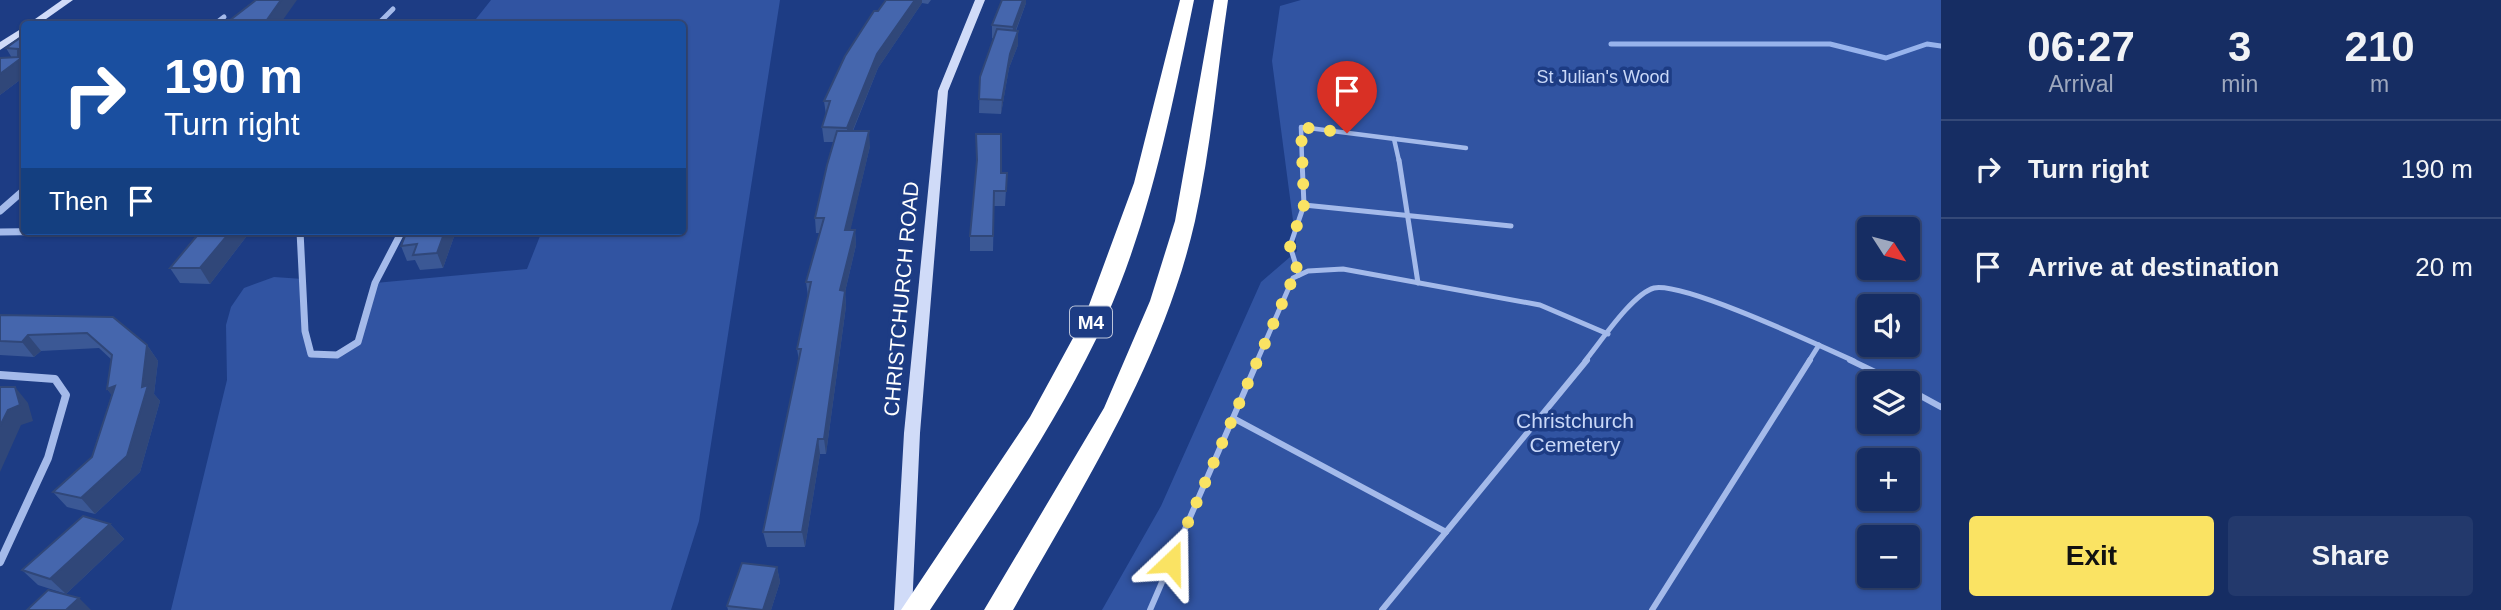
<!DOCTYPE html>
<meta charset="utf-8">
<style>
body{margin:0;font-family:Arial,sans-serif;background:#23396c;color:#f1f3f6;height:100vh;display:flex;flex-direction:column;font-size:26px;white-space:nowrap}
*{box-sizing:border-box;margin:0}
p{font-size:23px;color:#9ea8be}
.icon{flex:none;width:38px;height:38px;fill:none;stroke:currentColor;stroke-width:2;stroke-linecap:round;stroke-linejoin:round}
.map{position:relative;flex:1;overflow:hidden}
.panel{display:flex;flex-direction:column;background:#162d63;width:560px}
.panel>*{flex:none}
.guide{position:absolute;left:21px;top:21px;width:665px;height:214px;border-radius:7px;box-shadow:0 2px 5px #0004,0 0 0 2px #354978;background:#1a4fa0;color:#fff;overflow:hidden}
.needle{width:46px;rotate:126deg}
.tools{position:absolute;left:1857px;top:217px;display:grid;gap:14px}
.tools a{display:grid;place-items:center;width:63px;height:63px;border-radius:7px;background:#162d63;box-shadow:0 2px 5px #0004,0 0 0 2px #354978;font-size:35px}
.pin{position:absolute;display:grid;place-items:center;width:60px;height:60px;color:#fff;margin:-72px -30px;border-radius:50% 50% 50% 0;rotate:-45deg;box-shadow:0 0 7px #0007}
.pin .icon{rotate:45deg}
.me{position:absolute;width:77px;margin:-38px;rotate:23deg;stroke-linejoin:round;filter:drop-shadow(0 0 5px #0008)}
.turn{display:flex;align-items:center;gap:24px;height:147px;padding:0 28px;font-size:32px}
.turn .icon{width:91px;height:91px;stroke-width:2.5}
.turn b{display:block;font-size:49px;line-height:60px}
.then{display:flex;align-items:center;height:66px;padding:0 28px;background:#0003;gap:14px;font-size:26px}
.eta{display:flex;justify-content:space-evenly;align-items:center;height:119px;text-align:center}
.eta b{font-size:42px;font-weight:600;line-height:49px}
.primary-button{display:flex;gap:14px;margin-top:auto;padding:14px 28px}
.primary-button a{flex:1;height:80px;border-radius:7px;background:#fae363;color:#111;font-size:28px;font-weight:600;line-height:80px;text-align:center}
.primary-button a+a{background:#23396c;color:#f1f3f6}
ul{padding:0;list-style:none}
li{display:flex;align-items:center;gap:21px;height:98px;padding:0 28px;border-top:2px solid #354978}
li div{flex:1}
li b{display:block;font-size:26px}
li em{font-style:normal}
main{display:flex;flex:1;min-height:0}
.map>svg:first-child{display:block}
.green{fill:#3154a2;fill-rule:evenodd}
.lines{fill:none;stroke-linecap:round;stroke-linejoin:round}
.stream{stroke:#97b3ec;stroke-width:5}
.lane-far2{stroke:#a4baea;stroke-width:4.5}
.lane-far1{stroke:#a4baea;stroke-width:5}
.lane{stroke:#a4baea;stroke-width:6}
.street-far2{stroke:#a4baea;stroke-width:5}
.street-far1{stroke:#a4baea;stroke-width:7}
.street{stroke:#a4baea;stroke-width:8}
.secondary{fill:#d0dbf8;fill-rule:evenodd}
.highway{fill:#fff;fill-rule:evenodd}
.wall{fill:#3b5895}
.shaded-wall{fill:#304779}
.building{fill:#4566ad;stroke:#304779;stroke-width:2}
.route{stroke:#fae363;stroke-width:12;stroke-dasharray:0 21.6}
.labels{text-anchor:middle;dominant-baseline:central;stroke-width:7;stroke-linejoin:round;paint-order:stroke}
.far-park-label{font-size:18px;fill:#c9d8f8;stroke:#1d3c84}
.shield{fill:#1d3c84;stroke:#bbc4da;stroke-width:2}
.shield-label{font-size:19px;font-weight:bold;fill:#fff}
.street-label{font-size:21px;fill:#fff;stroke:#1d3c84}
.park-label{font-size:21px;fill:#c9d8f8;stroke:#1d3c84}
</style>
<main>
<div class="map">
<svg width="1941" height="610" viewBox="0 0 1941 610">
<rect width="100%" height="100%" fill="#1d3c84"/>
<g class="green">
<path d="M491,0H780L699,521L671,610H171L227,380L226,325L231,307L244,288L274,277L303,279L305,331L311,353L337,355L358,342L375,283L527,269L542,231H682V24H472Z"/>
<path d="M1301,0H1941V610H1102L1161,506L1261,282L1297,251L1272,61L1280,6ZM1869,229H1908V268H1869ZM1869,306H1908V345H1869ZM1869,383H1908V422H1869ZM1869,460H1908V499H1869ZM1869,537H1908V576H1869Z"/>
</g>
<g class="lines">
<path class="stream" d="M1611,44H1830L1886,58L1927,44L1941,46"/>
<g class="lane-far2">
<path d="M1394,139L1399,161"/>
<path d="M1302,161L1301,127L1466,148"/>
</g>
<g class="lane-far1">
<path d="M1399,160L1418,283"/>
<path d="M1304,205L1511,226"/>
<path d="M1299,275L1290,246L1304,205L1302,160"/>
<path d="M1257,361L1293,278L1308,271L1343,269L1540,305L1608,334"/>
<path d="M1585,361C1600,343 1632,294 1654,288C1685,282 1820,346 1854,361"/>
<path d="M1809,361L1819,345"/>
</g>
<g class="lane">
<path d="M1850,360L1898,383"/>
<path d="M1908,389L1941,407"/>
<path d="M1233,418L1446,532"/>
<path d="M1150,610L1258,360"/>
<path d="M1382,610L1587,360"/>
<path d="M1652,610L1810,360"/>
</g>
<g class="street-far2">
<path d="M215,24L224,17"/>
<path d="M378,24L393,9"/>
</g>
<g class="street-far1">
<path d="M0,211L24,190"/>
<path d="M300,231L305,331L311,354L337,355L358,342L375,283L402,231"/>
<path d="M0,232L79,231"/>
</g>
<path class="street" d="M0,375L55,379L66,395L48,458L0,562"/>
<g class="secondary">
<path d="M62,0H73L39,24H28Z"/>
<path d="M975,0H985L948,91L920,433L912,610H894L904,433L938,91Z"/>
<path d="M24,27V34L0,50V42Z"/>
</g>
<g class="highway">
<path d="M1180,0H1194C1172,107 1151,217 1106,318C1059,421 993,515 930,610H901L1030,417L1085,316L1134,183Z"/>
<path d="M1214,0H1228C1217,73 1211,149 1195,221C1163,362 1083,486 1013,610H984L1104,408L1150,301L1175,221Z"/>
</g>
</g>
<g class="wall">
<path d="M886,0H931L928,4L922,3L878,68L853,131L870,146L850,230H855L856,245L845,292L846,306L826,454H820L805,547H767L763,532L799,361L797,349L808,296L806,282L820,233H816L815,218L834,142H824L822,127L826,115L824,101L878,11Z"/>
<path d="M1002,0H1026V3L1016,31L1018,45L1009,68L1001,114L979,113L980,77L994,39L992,38V25Z"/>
<path d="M24,35V77L0,95V58H12L6,48Z"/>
<path d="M976,134L1001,173H1007L1005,206H994L993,251H970V236L977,165Z"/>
<path d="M456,231L443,268L420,270L415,260L407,261L401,246Z"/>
<path d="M244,233L246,237L210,284L180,283L170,268Z"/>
<path d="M0,315L147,345L158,361L154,394L160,401L140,472L95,514L67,507L53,492L92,457L112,395L107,389L112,360L99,348L41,351L34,357L0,355Z"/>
<path d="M110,524L124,539L66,594L38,585L22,570Z"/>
<path d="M777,567L780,582L771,610H728L727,606Z"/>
</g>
<g class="shaded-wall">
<path d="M281,0H297L280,24H264Z"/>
<path d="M915,0H922V3L878,68L848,142L847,128L877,54Z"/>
<path d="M1023,0H1026V3L1012,40L1013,27Z"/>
<path d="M1018,31V45L1009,68L1001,114L1002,100L1010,54Z"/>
<path d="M24,56V77L0,95V74Z"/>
<path d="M869,131L870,146L847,245L845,230Z"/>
<path d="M855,230L856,245L845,292L846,306L826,454L824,439L840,290Z"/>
<path d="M231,231H246L244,233L246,237L210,284L200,268Z"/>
<path d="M445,231H456L443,268L437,253Z"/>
<path d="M28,335L41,351L34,357L22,342Z"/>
<path d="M147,345L158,361L154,394L160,401L140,472L95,514L81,498L142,387Z"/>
<path d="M115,386L119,404L107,389Z"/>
<path d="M15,387L28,403L33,421L21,425L0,472V426Z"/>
<path d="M818,439L820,454L805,547L802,532Z"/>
<path d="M110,524L124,539L66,594L50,579Z"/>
<path d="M777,567L780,582L771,610H763Z"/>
<path d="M79,598L91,610H66Z"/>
</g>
<g class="building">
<path d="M256,0H281L264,24H225Z"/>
<path d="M886,0H915L877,54L847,128L822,127L830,101H824L845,56L874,11H878Z"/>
<path d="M1002,0H1023L1013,27L992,25Z"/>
<path d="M997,29L1018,31L1010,54L1002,100L979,99L980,77Z"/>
<path d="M24,35V56L0,74V58L18,57V49L6,48Z"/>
<path d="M837,131H869L845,230H855L840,290L845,291L824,439H818L802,532H763L801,349H797L811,282H806L824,218H815L827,165Z"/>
<path d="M976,134H1001V173H1007L1006,191H994L993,236H970L977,160Z"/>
<path d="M201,231H231L200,268H170Z"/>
<path d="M407,231H445L437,253L413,255L417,244L401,246Z"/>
<path d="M0,315L113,317L147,345L142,387L148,385L127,456L81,498L53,492L92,457L115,386L107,389L112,355L87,333L28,335L22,342L0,341Z"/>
<path d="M0,387H15L20,405L8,410L0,426Z"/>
<path d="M83,516L110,524L50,579L22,570Z"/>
<path d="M742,563L777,567L763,610L727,606Z"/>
<path d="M48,590L79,598L66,610H27Z"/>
</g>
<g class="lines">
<path class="route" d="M1171,562L1293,278L1299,275L1290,246L1304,205L1301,127L1347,133"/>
</g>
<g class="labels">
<g class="far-park-label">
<text x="1603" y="77">St Julian's Wood</text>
</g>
<rect class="shield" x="1070" y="306.5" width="42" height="31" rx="5"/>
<g class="shield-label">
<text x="1091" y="322">M4</text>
</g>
<g class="street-label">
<text transform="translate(901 299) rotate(-85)">CHRISTCHURCH ROAD</text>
</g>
<g class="park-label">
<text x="1575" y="420">Christchurch<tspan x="1575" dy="24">Cemetery</tspan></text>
</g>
</g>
</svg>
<div class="tools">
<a><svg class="needle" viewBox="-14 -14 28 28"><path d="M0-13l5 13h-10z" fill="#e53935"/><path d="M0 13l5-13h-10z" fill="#9ea8be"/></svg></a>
<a><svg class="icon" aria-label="sound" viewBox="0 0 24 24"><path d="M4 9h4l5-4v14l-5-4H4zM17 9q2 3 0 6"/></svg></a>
<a><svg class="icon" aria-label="layers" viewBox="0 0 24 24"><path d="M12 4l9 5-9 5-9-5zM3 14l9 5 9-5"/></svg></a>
<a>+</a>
<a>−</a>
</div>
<div class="pin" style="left:1347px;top:133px;background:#d93025"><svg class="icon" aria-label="arrive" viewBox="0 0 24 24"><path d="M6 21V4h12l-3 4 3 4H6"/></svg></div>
<svg class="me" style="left:1171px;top:562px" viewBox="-20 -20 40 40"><path d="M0-17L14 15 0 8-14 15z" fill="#fae363" stroke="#fff" stroke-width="4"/></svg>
<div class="guide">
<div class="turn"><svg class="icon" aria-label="right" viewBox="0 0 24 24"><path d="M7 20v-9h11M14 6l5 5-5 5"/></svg><div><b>190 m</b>Turn right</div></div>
<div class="then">Then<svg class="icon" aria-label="arrive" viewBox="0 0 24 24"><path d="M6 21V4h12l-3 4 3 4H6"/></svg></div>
</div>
</div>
<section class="panel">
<div class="eta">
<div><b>06:27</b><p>Arrival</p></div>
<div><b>3</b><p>min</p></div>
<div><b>210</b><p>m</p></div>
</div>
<ul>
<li><svg class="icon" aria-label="right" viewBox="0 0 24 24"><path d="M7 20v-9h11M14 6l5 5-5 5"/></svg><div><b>Turn right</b></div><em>190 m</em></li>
<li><svg class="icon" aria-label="arrive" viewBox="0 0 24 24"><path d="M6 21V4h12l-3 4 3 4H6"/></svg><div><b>Arrive at destination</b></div><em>20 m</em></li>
</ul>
<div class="primary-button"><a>Exit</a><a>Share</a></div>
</section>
</main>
